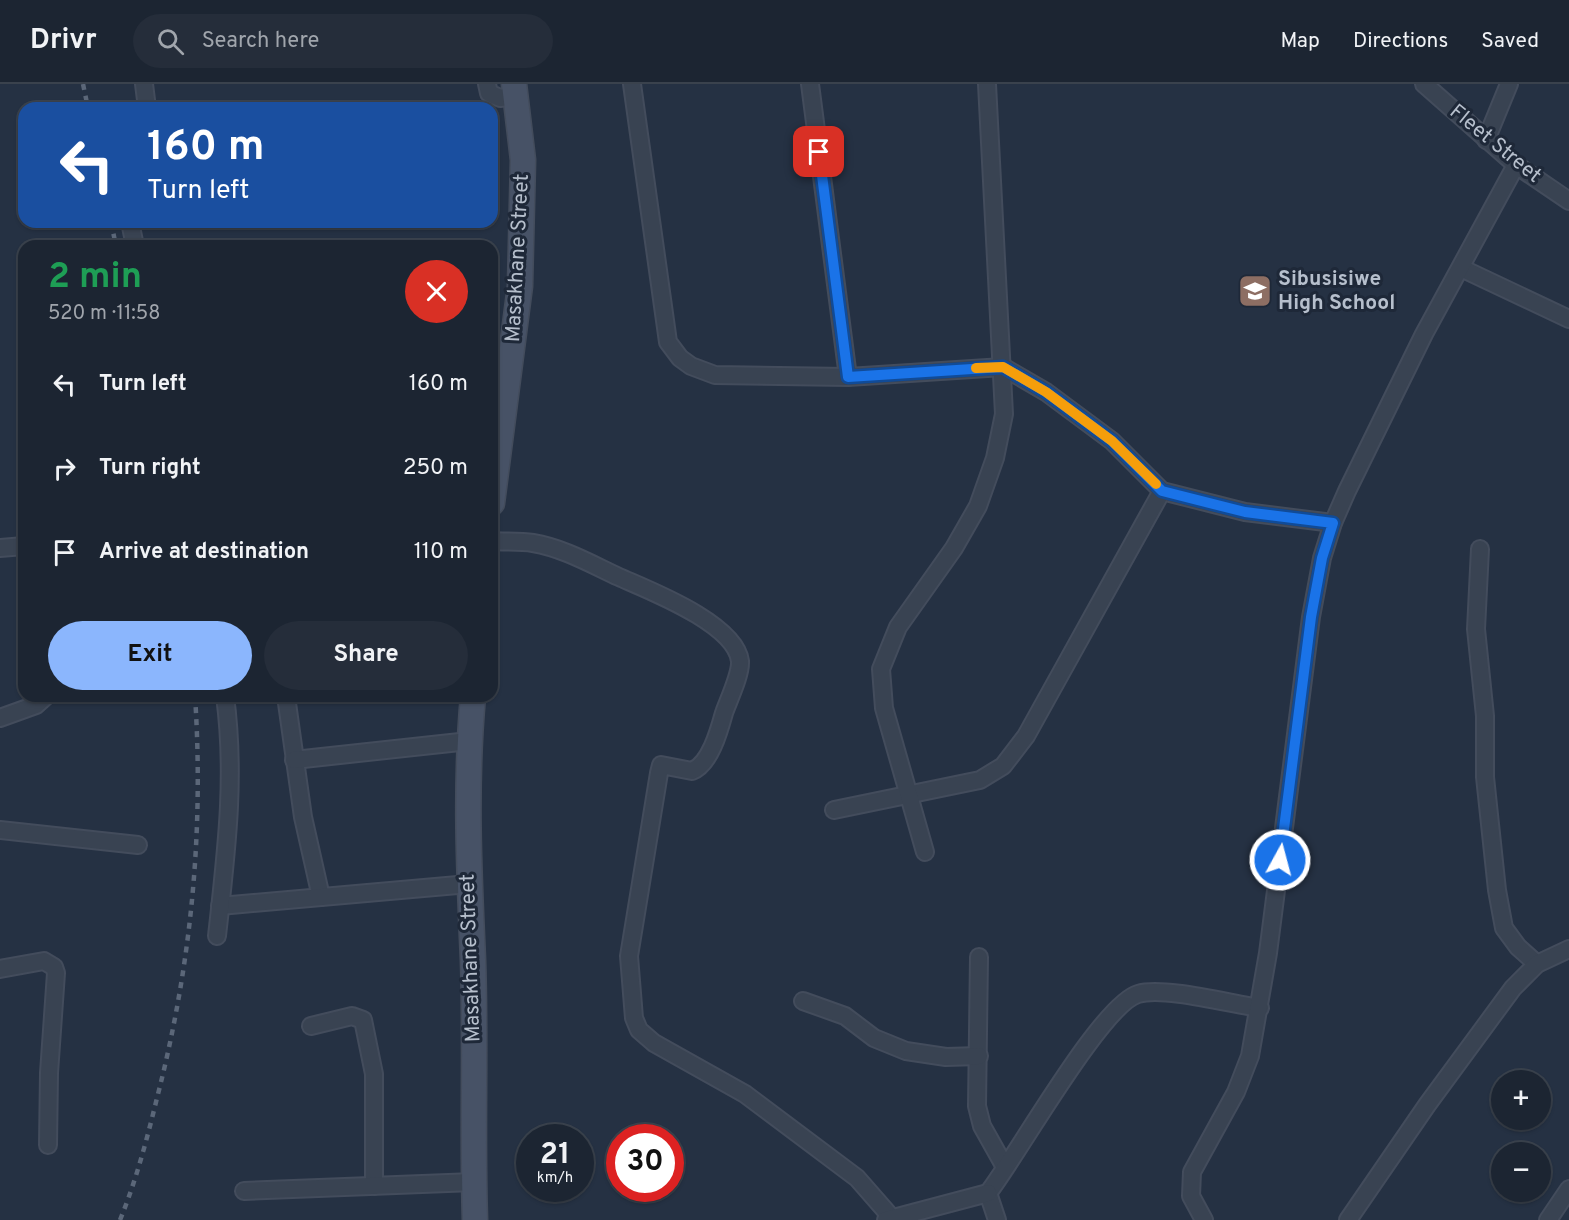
<!DOCTYPE html>
<meta charset="utf-8">
<style>
body{margin:0;font-family:Overpass,sans-serif;background:#252d3a;color:#f1f3f6;height:100vh;display:flex;flex-direction:column;font-size:22px;white-space:nowrap}
*{box-sizing:border-box;margin:0}
p{font-size:20px;color:#a0a5ac}
.icon{flex:none;width:33px;height:33px;fill:none;stroke:currentColor;stroke-width:2;stroke-linecap:round;stroke-linejoin:round}
.map{position:relative;flex:1;overflow:hidden}
.panel{position:absolute;left:18px;top:156px;width:480px;height:462px;display:flex;flex-direction:column;background:#1c2532;border-radius:18px;box-shadow:0 2px 4px #0004,0 0 0 2px #3a424d}
.panel>*{flex:none}
.top-card{position:absolute;left:18px;top:18px;width:480px;height:126px;border-radius:18px;box-shadow:0 2px 4px #0004,0 0 0 2px #3a424d;background:#1a4fa0;color:#fff;overflow:hidden}
.tools{position:absolute;left:1491px;top:986px;display:grid;gap:12px}
.tools a{display:grid;place-items:center;width:60px;height:60px;border-radius:50%;background:#1c2532;box-shadow:0 2px 4px #0004,0 0 0 2px #3a424d;font-size:30px}
.speed{position:absolute;left:516px;top:1040px;display:flex;gap:12px;font-size:30px;font-weight:700;text-align:center}
.speed>*{display:grid;place-content:center;width:78px;height:78px;border-radius:50%;background:#1c2532;box-shadow:0 2px 4px #0004,0 0 0 2px #3a424d;line-height:1}
.speed small{font-size:15px;font-weight:400}
.speed .limit{border:9px solid #d22;background:#fff;color:#111}
.pin{position:absolute;display:grid;place-items:center;width:51px;height:51px;color:#fff;margin:-26px;border-radius:12px;box-shadow:0 3px 9px #0006}
.me{position:absolute;width:66px;margin:-33px;rotate:7deg;stroke-linejoin:round;filter:drop-shadow(0 0 4px #0008)}
.turn{display:flex;align-items:center;gap:21px;height:126px;padding:0 30px;font-size:27px}
.turn .icon{width:78px;height:78px;stroke-width:2.5}
.turn b{display:block;font-size:42px;line-height:51px}
.round{display:grid;place-items:center;flex:none;width:63px;height:63px;border-radius:32px;background:#252d3a}
.headline{display:flex;align-items:center;justify-content:space-between;height:102px;padding:0 30px}
h1{font-size:36px;font-weight:700;line-height:45px;color:#1e9e55}
.action{display:flex;gap:12px;margin-top:auto;padding:12px 30px}
.action a{flex:1;height:69px;border-radius:36px;background:#8bb6fd;color:#111;font-size:24px;font-weight:700;line-height:69px;text-align:center}
.action a+a{background:#252d3a;color:#f1f3f6}
ul{padding:0;list-style:none}
li{display:flex;align-items:center;gap:18px;height:84px;padding:0 30px}
li div{flex:1}
li b{display:block;font-size:22px}
li em{font-style:normal}
header{display:flex;align-items:center;gap:36px;box-sizing:border-box;height:84px;padding:0 30px;background:#1c2532;border-bottom:2px solid #3a424d}
header strong{font-size:28px}
nav{display:flex;gap:33px;margin-inline-start:auto;font-size:21px}
.search{width:420px;height:54px;background:#252d3a;display:flex;align-items:center;gap:15px;box-sizing:border-box;padding:0 21px;border-radius:33px;color:#a0a5ac;font-size:22px}
.map>svg:first-child{display:block}
.lines{fill:none;stroke-linecap:round;stroke-linejoin:round}
.street-casing{stroke:#434c5c;stroke-width:20}
.secondary-casing{stroke:#434c5c;stroke-width:27}
.street{stroke:#394352;stroke-width:16}
.secondary{stroke:#475266;stroke-width:24}
.rail{stroke:#5b6779;stroke-width:4.5;stroke-dasharray:6 6;stroke-linecap:butt}
.route-casing{stroke:#114b97;stroke-width:15}
.route{stroke:#1a73e8;stroke-width:10}
.slow{stroke:#f59e0b;stroke-width:10}
.labels{text-anchor:middle;dominant-baseline:central;stroke-width:6;stroke-linejoin:round;paint-order:stroke}
.street-label{font-size:21px;fill:#b6bfcc;stroke:#1e2838}
.poi-label{font-size:21px;font-weight:bold;fill:#b6bfcc;stroke:#1e2838;text-anchor:start}
</style>
<header>
<strong>Drivr</strong>
<div class="search"><svg class="icon" aria-label="search" viewBox="0 0 24 24"><circle cx="10" cy="10" r="6"/><path d="M15 15l6 6"/></svg>Search here</div>
<nav><a>Map</a><a>Directions</a><a>Saved</a></nav>
</header>
<div class="map">
<svg width="1569" height="1136" viewBox="0 0 1569 1136">
<rect width="100%" height="100%" fill="#253143"/>
<g class="lines">
<defs>
<g id="street">
<path d="M144,0L147,24"/>
<path d="M487,0L489,9L500,14L516,12"/>
<path d="M632,0L668,258L680,274L691,282L715,291L848,293L1003,283L1046,308L1112,357L1162,407L1245,428L1333,439"/>
<path d="M810,0L848,293"/>
<path d="M1424,0L1516,81L1569,117"/>
<path d="M1486,56L1509,0"/>
<path d="M130,138L135,162"/>
<path d="M1461,184L1569,235"/>
<path d="M492,457C505,458 520,457 533,459C563,464 591,480 619,493C648,506 735,539 740,577C741,590 729,615 724,629C719,647 710,680 692,687L661,681L659,689L629,872L634,934L639,946L654,959L745,1010L857,1094L892,1134"/>
<path d="M0,464L24,462"/>
<path d="M1480,465L1476,545L1485,632V693L1497,806L1504,844L1518,863L1537,880"/>
<path d="M286,612L303,733L321,813"/>
<path d="M0,634L36,621L46,612"/>
<path d="M294,676L469,657"/>
<path d="M834,726L980,696L1003,682L1026,652L1162,407"/>
<path d="M0,746L138,761"/>
<path d="M925,768L884,624L881,585L898,543L954,464L978,422L995,374L1004,330L987,0"/>
<path d="M220,822L469,800"/>
<path d="M217,852C226,770 236,694 225,612"/>
<path d="M979,873L977,1022L982,1042L1005,1083"/>
<path d="M0,885L44,877L54,883L56,889L49,989L48,1061"/>
<path d="M803,917L845,932L874,954L906,967L946,973L979,972"/>
<path d="M311,942L352,932L363,936L374,990V1102"/>
<path d="M244,1107L474,1098"/>
<path d="M988,1109C1017,1072 1101,921 1138,910C1163,902 1231,920 1260,924"/>
<path d="M988,1109L997,1136"/>
<path d="M886,1136L988,1109"/>
<path d="M1204,1136L1191,1112L1192,1088L1236,1008L1250,972L1268,869L1311,533L1322,474L1333,439L1347,407L1424,250L1516,81"/>
<path d="M1348,1136L1427,1021L1513,904L1537,880L1569,865"/>
<path d="M1548,1136L1569,1105"/>
</g>
<g id="secondary">
<path d="M492,419L520,202L523,76L514,0"/>
<path d="M473,612C465,700 469,788 473,876C476,963 472,1049 475,1136"/>
</g>
</defs>
<use href="#street" class="street-casing"/>
<use href="#secondary" class="secondary-casing"/>
<use href="#street" class="street"/>
<use href="#secondary" class="secondary"/>
<g class="rail">
<path d="M83,0L88,24"/>
<path d="M111,138L116,162"/>
<path d="M120,1136C136,1097 147,1055 157,1014C191,882 204,748 195,612"/>
</g>
</g>
<g class="lines">
<defs>
<path id="route" d="M819,68L848,293L1003,283L1046,308L1112,357L1162,407L1245,428L1333,439L1322,474L1311,533L1280,776"/>
</defs>
<use href="#route" class="route-casing"/>
<use href="#route" class="route"/>
<path class="slow" d="M976,284L1003,283L1046,308L1112,357L1156,400"/>
</g>
<defs>
<symbol id="school-square" viewBox="-11 -11 22 22"><rect x="-9" y="-9" width="18" height="18" rx="4" fill="#8d6e63" stroke="#1e2838"/><path d="M0-5L7-2L0 1L-7-2ZM-4 1L0 2.5L4 1V4Q0 6-4 4Z" fill="#fff"/></symbol>
</defs>
<g fill-rule="evenodd">
<use href="#school-square" x="1236" y="188" width="38" height="38"/>
</g>
<g class="labels">
<g class="street-label">
<text transform="translate(1495 60) rotate(39)">Fleet Street</text>
<text transform="translate(518 174) rotate(-87)">Masakhane Street</text>
<text transform="translate(471 874) rotate(-92)">Masakhane Street</text>
</g>
<g class="poi-label">
<text x="1278" y="195">Sibusisiwe<tspan x="1278" dy="24">High School</tspan></text>
</g>
</g>
</svg>
<div class="tools">
<a>+</a>
<a>−</a>
</div>
<div class="speed"><div>21<small>km/h</small></div><div class="limit">30</div></div>
<div class="pin" style="left:819px;top:68px;background:#d93025"><svg class="icon" aria-label="arrive" viewBox="0 0 24 24"><path d="M6 21V4h12l-3 4 3 4H6"/></svg></div>
<svg class="me" style="left:1280px;top:776px" viewBox="-20 -20 40 40"><circle r="17" fill="#1a73e8" stroke="#fff" stroke-width="3"/><path d="M0-11L8 9 0 5-8 9z" fill="#fff"/></svg>
<div class="top-card">
<div class="turn"><svg class="icon" aria-label="left" viewBox="0 0 24 24"><path d="M17 20v-9H6M10 6l-5 5 5 5"/></svg><div><b>160 m</b>Turn left</div></div>
</div>
<section class="panel">
<div class="headline"><div><h1>2 min</h1><p>520 m · 11:58</p></div><a class="round" style="background:#d93025;color:#fff"><svg class="icon" aria-label="close" viewBox="0 0 24 24"><path d="M6 6l12 12M18 6L6 18"/></svg></a></div>
<ul>
<li><svg class="icon" aria-label="left" viewBox="0 0 24 24"><path d="M17 20v-9H6M10 6l-5 5 5 5"/></svg><div><b>Turn left</b></div><em>160 m</em></li>
<li><svg class="icon" aria-label="right" viewBox="0 0 24 24"><path d="M7 20v-9h11M14 6l5 5-5 5"/></svg><div><b>Turn right</b></div><em>250 m</em></li>
<li><svg class="icon" aria-label="arrive" viewBox="0 0 24 24"><path d="M6 21V4h12l-3 4 3 4H6"/></svg><div><b>Arrive at destination</b></div><em>110 m</em></li>
</ul>
<div class="action"><a>Exit</a><a>Share</a></div>
</section>
</div>
